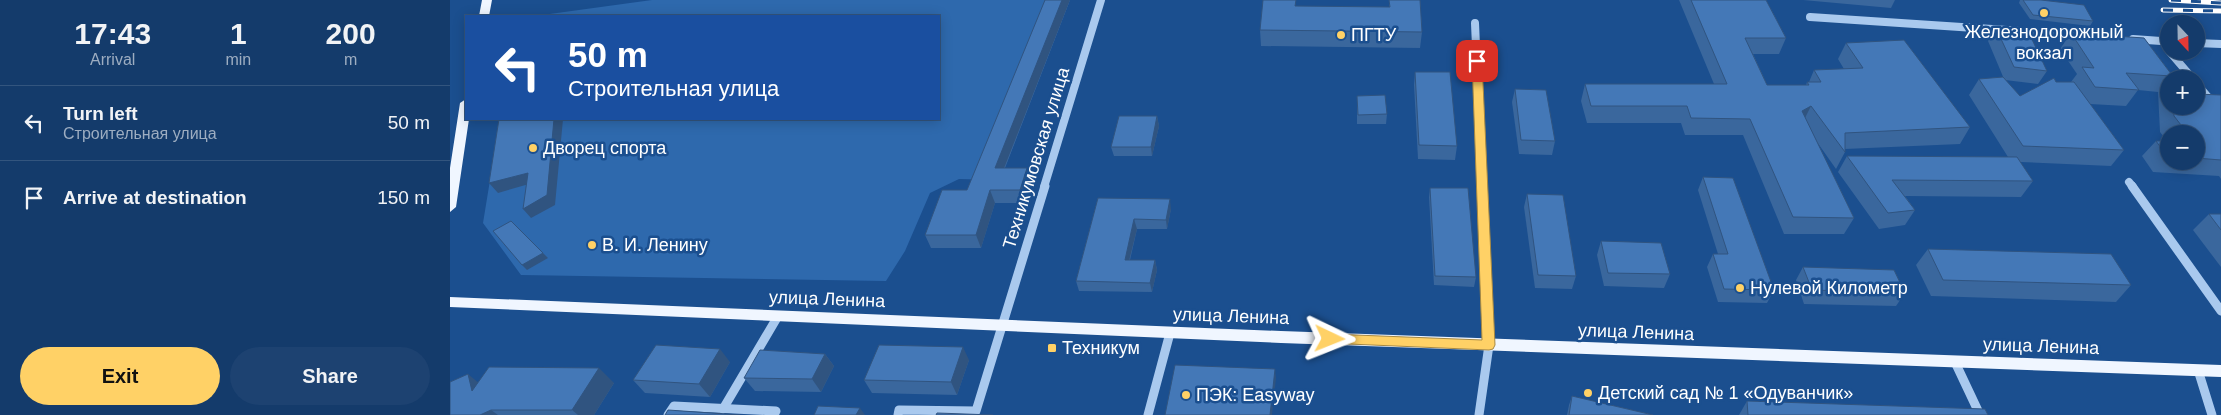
<!DOCTYPE html>
<meta charset="utf-8">
<style>
body{margin:0;font-family:Arial,sans-serif;background:#1d4271;color:#f1f3f6;height:100vh;display:flex;flex-direction:column;font-size:19px;white-space:nowrap}
*{box-sizing:border-box;margin:0}
p{font-size:16px;color:#9dadc1}
.icon{flex:none;width:28px;height:28px;fill:none;stroke:currentColor;stroke-width:2;stroke-linecap:round;stroke-linejoin:round}
.map{position:relative;flex:1;overflow:hidden}
.side{display:flex;flex-direction:column;background:#143b6b;width:450px}
.side>*{flex:none}
.banner{position:absolute;left:15px;top:15px;width:475px;height:105px;border-radius:0px;box-shadow:0 2px 12px #0003,0 0 0 1px #33557e;background:#1a4fa0;color:#fff;overflow:hidden}
.needle{width:32px;rotate:158deg}
.fabs{position:absolute;left:1710px;top:15px;display:grid;gap:10px}
.fabs a{display:grid;place-items:center;width:45px;height:45px;border-radius:50%;background:#143b6b;box-shadow:0 2px 12px #0003,0 0 0 1px #33557e;font-size:25px}
.pin{position:absolute;display:grid;place-items:center;width:42px;height:42px;color:#fff;margin:-21px;border-radius:10px;box-shadow:0 2px 8px #0006}
.me{position:absolute;width:55px;margin:-28px;rotate:92deg;stroke-linejoin:round;filter:drop-shadow(0 0 4px #0008)}
.turn{display:flex;align-items:center;gap:18px;height:105px;padding:0 20px;font-size:22px}
.turn .icon{width:65px;height:65px;stroke-width:2.5}
.turn b{display:block;font-size:35px;line-height:42px}
.eta{display:flex;justify-content:space-evenly;align-items:center;height:85px;text-align:center}
.eta b{font-size:30px;font-weight:700;line-height:35px}
.action{display:flex;gap:10px;margin-top:auto;padding:10px 20px}
.action a{flex:1;height:58px;border-radius:30px;background:#ffd166;color:#111;font-size:20px;font-weight:700;line-height:58px;text-align:center}
.action a+a{background:#1d4271;color:#f1f3f6}
ul{padding:0;list-style:none}
li{display:flex;align-items:center;gap:15px;height:75px;padding:0 20px;border-top:1px solid #33557e}
li div{flex:1}
li b{display:block;font-size:19px}
li em{font-style:normal}
main{display:flex;flex:1;min-height:0}
.map>svg:first-child{display:block}
.green{fill:#2e69ad}
.lines{fill:none;stroke-linecap:round;stroke-linejoin:round}
.minor-far1{stroke:#a9c9ee;stroke-width:8}
.minor{stroke:#a9c9ee;stroke-width:9}
.major{fill:#f0f6ff;fill-rule:evenodd}
.rail-casing{stroke:#fff;stroke-width:5}
.rail{stroke:#1b4f8f;stroke-width:3;stroke-dasharray:10;stroke-linecap:butt}
.wall{fill:#3a679d;fill-rule:evenodd}
.shaded-wall{fill:#305480}
.building{fill:#4478b7;stroke:#305480}
.route{fill:#ffd166;stroke:#a68842}
.poi-dot{fill:#ffd166;stroke:#1b4f8f;stroke-width:2}
.labels{text-anchor:middle;dominant-baseline:central;stroke-width:5;stroke-linejoin:round;paint-order:stroke}
.poi-label{font-size:18px;fill:#fff;stroke:#1b4f8f;text-anchor:start}
.street-label{font-size:18px;fill:#fff;stroke:#1b4f8f}
</style>
<main>
<section class="side">
<div class="eta">
<div><b>17:43</b><p>Arrival</p></div>
<div><b>1</b><p>min</p></div>
<div><b>200</b><p>m</p></div>
</div>
<ul>
<li><svg class="icon" aria-label="left" viewBox="0 0 24 24"><path d="M17 20v-9H6M10 6l-5 5 5 5"/></svg><div><b>Turn left</b><p>Строительная улица</p></div><em>50 m</em></li>
<li><svg class="icon" aria-label="arrive" viewBox="0 0 24 24"><path d="M6 21V4h12l-3 4 3 4H6"/></svg><div><b>Arrive at destination</b></div><em>150 m</em></li>
</ul>
<div class="action"><a>Exit</a><a>Share</a></div>
</section>
<div class="map">
<svg width="1771" height="415" viewBox="0 0 1771 415">
<rect width="100%" height="100%" fill="#1b4f8f"/>
<path class="green" d="M202,0H620L550,180L509,179L480,193L455,251L436,281L71,275L33,223L50,119H489V16H85Z"/>
<g class="lines">
<g class="minor-far1">
<path d="M1360,17L1631,35"/>
<path d="M1025,23L1032,187"/>
<path d="M1683,39L1711,41"/>
<path d="M1746,43L1771,44"/>
<path d="M1719,51L1743,79"/>
<path d="M1746,83L1758,97L1771,104"/>
<path d="M1679,182L1683,187"/>
<path d="M594,187L651,0"/>
</g>
<g class="minor">
<path d="M1682,186L1771,311"/>
<path d="M1505,362L1530,415"/>
<path d="M1748,370L1762,415"/>
<path d="M273,409L328,316"/>
<path d="M218,415L224,406L326,411L324,415"/>
<path d="M448,415L449,410L526,411L595,186"/>
<path d="M698,415L720,333"/>
<path d="M1029,415L1039,345L1032,186"/>
</g>
<g class="major">
<path d="M32,0H42L39,16H29Z"/>
<path d="M16,99V119H19L6,207L0,212V168L10,103Z"/>
<path d="M0,297L831,331L1771,365V377L831,343L0,307Z"/>
</g>
<defs>
<g id="rail">
<path d="M1721,0L1771,3"/>
<path d="M1713,10L1771,11"/>
</g>
</defs>
<use href="#rail" class="rail-casing"/>
<use href="#rail" class="rail"/>
</g>
<g class="wall">
<path d="M620,0L555,168L581,181L574,203H545L531,248H481L475,235L517,190Z"/>
<path d="M939,0H970L972,32L970,48L811,46L810,30L939,7Z"/>
<path d="M1229,0H1316L1336,38L1329,54H1303L1317,85H1356L1357,82H1359L1364,70L1394,69L1388,59L1396,43L1520,127L1510,144L1395,149V152L1386,169L1367,142L1404,218L1394,234H1334L1293,135H1235L1231,123H1137L1131,101L1135,84H1264Z"/>
<path d="M1353,0H1445L1441,8Z"/>
<path d="M1570,0H1591L1643,21L1640,26L1580,19L1569,3Z"/>
<path d="M1546,28L1597,71L1588,84L1555,80L1570,96L1606,82H1621L1627,74L1610,49L1621,33L1694,38L1725,79H1719V106H1746L1771,95V179L1769,176L1703,172L1692,156L1706,141H1717L1710,132L1708,92L1688,90L1676,106L1640,104L1674,150L1661,166L1570,162L1583,181L1571,197L1455,196L1465,210L1455,225L1429,229L1388,172L1397,156L1558,157L1519,95L1529,79H1554L1538,41ZM1719,134H1746V161H1719Z"/>
<path d="M965,72L1007,146L1005,160L968,159L964,85Z"/>
<path d="M1065,89L1105,141L1102,155L1069,154L1062,102Z"/>
<path d="M907,96L937,114L936,124H907Z"/>
<path d="M707,116L709,126L702,156H664L661,147Z"/>
<path d="M1253,177L1324,290L1317,303L1268,302L1257,267L1263,254H1268L1248,190Z"/>
<path d="M980,188L1026,277L1024,287L984,285L979,197Z"/>
<path d="M1077,194L1126,276L1122,289L1085,288L1074,207Z"/>
<path d="M648,198L721,209L717,229H687L680,260H705L707,270L702,292L629,291L626,281Z"/>
<path d="M1759,214H1771V267L1743,230Z"/>
<path d="M1151,241L1220,274L1214,288L1154,286L1147,255Z"/>
<path d="M1478,249L1681,285L1666,302L1481,296L1466,265Z"/>
<path d="M1353,267L1455,293L1446,306L1354,304L1346,280Z"/>
<path d="M375,354L384,366L371,392L305,391L294,378Z"/>
<path d="M519,360L507,395L422,393L414,380Z"/>
<path d="M280,362L260,397L195,393L183,380Z"/>
<path d="M28,382L164,383L144,415H0Z"/>
<path d="M1122,396L1203,415H1117L1119,405Z"/>
<path d="M1297,401L1538,415H1289Z"/>
</g>
<g class="shaded-wall">
<path d="M612,0H620L549,181L545,168Z"/>
<path d="M1361,106L1353,122L1352,111Z"/>
<path d="M707,116L709,126L702,156L701,147Z"/>
<path d="M104,119H113L105,205L81,218L73,209Z"/>
<path d="M577,168L581,181L574,203L570,190Z"/>
<path d="M78,173L86,182L48,193L39,183Z"/>
<path d="M540,190L545,203L531,248L526,235Z"/>
<path d="M720,199L721,209L717,229L716,220Z"/>
<path d="M684,219L687,229L677,269L675,260Z"/>
<path d="M93,253L98,258L77,270L72,265Z"/>
<path d="M705,260L707,270L702,292L700,283Z"/>
<path d="M513,347L519,360L507,395L501,382Z"/>
<path d="M270,349L280,362L260,397L249,384Z"/>
<path d="M375,354L384,366L371,392L362,379Z"/>
<path d="M149,368L164,383L144,415H128L122,410Z"/>
<path d="M825,369L826,378L822,415H820Z"/>
<path d="M18,374L36,389L22,391Z"/>
<path d="M410,408L415,415H406Z"/>
<path d="M41,410L48,415H30Z"/>
</g>
<g class="building">
<path d="M595,0H612L545,168H577L570,190H540L526,235H475L492,190H517Z"/>
<path d="M813,0H846L845,6L940,7L939,0H970L972,32L810,30Z"/>
<path d="M1241,0H1316L1336,38H1295L1317,85H1359L1357,82H1371L1364,70L1413,68L1396,43L1454,40L1520,127L1395,133V152L1361,106L1352,111L1404,218L1343,217L1300,119L1241,118L1237,106H1141L1135,84H1277Z"/>
<path d="M1573,0H1591L1634,5L1643,21L1583,15Z"/>
<path d="M1546,28L1578,31L1597,71L1564,67Z"/>
<path d="M1621,33L1694,38L1725,79H1721V76L1676,73L1689,90L1645,87L1632,67L1644,68Z"/>
<path d="M965,72H1000L1007,146L969,145Z"/>
<path d="M1553,77L1570,96L1604,78L1606,82H1624L1674,150L1573,146L1529,79Z"/>
<path d="M1065,89L1096,90L1105,141L1071,140Z"/>
<path d="M1746,94L1771,95V160L1746,158V134H1738L1724,116L1723,106H1746Z"/>
<path d="M935,95L937,114L908,115L907,96Z"/>
<path d="M669,116H707L701,147H661Z"/>
<path d="M49,119H104L97,195L73,209L78,173L39,183Z"/>
<path d="M1706,141H1719V157L1717,156Z"/>
<path d="M1397,156L1567,157L1583,181L1442,180L1465,210L1438,213Z"/>
<path d="M1253,177L1283,178L1324,290L1274,289L1263,254H1278Z"/>
<path d="M980,188H1018L1026,277L985,276Z"/>
<path d="M1077,194L1113,195L1126,276L1088,275Z"/>
<path d="M648,198L720,199L716,220L684,219L675,260H705L700,283L626,281Z"/>
<path d="M1759,214H1771V230Z"/>
<path d="M61,221L93,253L72,265L43,231Z"/>
<path d="M1151,241L1211,243L1220,274L1158,273Z"/>
<path d="M1478,249L1661,254L1681,285L1493,280Z"/>
<path d="M1353,267L1444,270L1455,293L1362,290Z"/>
<path d="M206,345L270,349L249,384L183,380Z"/>
<path d="M429,345L513,347L501,382L414,380Z"/>
<path d="M310,350L375,354L362,379L294,378Z"/>
<path d="M725,365L825,369L820,415H715Z"/>
<path d="M39,367L149,368L122,410H41L30,415H0V382L18,374L22,391Z"/>
<path d="M1122,396L1203,415H1119Z"/>
<path d="M1297,401L1535,409L1538,415H1298Z"/>
<path d="M368,406L410,408L406,415H364Z"/>
<path d="M218,410L290,415H215Z"/>
<path d="M487,413L543,415H486Z"/>
</g>
<path class="route" d="M1027,58L1032,61L1045,345L1043,349L1039,350L875,343L873,339L875,335L880,334L1032,340L1022,61Z"/>
<g class="poi-dot">
<circle cx="1594" cy="13" r="5"/>
<circle cx="891" cy="35" r="5"/>
<circle cx="83" cy="148" r="5"/>
<circle cx="142" cy="245" r="5"/>
<circle cx="1290" cy="288" r="5"/>
<rect x="597" y="343" width="10" height="10" rx="2.5"/>
<circle cx="1138" cy="393" r="5"/>
<circle cx="736" cy="395" r="5"/>
</g>
<g class="labels">
<g class="poi-label">
<text x="1594" y="32" text-anchor="middle">Железнодорожный<tspan x="1594" dy="21">вокзал</tspan></text>
<text x="901" y="35">ПГТУ</text>
<text x="93" y="148">Дворец спорта</text>
<text x="152" y="245">В. И. Ленину</text>
<text x="1300" y="288">Нулевой Километр</text>
<text x="612" y="348">Техникум</text>
<text x="1148" y="393">Детский сад № 1 «Одуванчик»</text>
<text x="746" y="395">ПЭК: Easyway</text>
</g>
<g class="street-label">
<text transform="translate(586 158) rotate(-73)">Техникумовская улица</text>
<text transform="translate(377 299) rotate(2)">улица Ленина</text>
<text transform="translate(781 316) rotate(2)">улица Ленина</text>
<text transform="translate(1186 332) rotate(2)">улица Ленина</text>
<text transform="translate(1591 346) rotate(2)">улица Ленина</text>
</g>
</g>
</svg>
<div class="fabs">
<a><svg class="needle" viewBox="-14 -14 28 28"><path d="M0-13l5 13h-10z" fill="#e53935"/><path d="M0 13l5-13h-10z" fill="#9dadc1"/></svg></a>
<a>+</a>
<a>−</a>
</div>
<div class="pin" style="left:1027px;top:61px;background:#d93025"><svg class="icon" aria-label="arrive" viewBox="0 0 24 24"><path d="M6 21V4h12l-3 4 3 4H6"/></svg></div>
<svg class="me" style="left:880px;top:339px" viewBox="-20 -20 40 40"><path d="M0-17L14 15 0 8-14 15z" fill="#ffd166" stroke="#fff" stroke-width="4"/></svg>
<div class="banner">
<div class="turn"><svg class="icon" aria-label="left" viewBox="0 0 24 24"><path d="M17 20v-9H6M10 6l-5 5 5 5"/></svg><div><b>50 m</b>Строительная улица</div></div>
</div>
</div>
</main>
